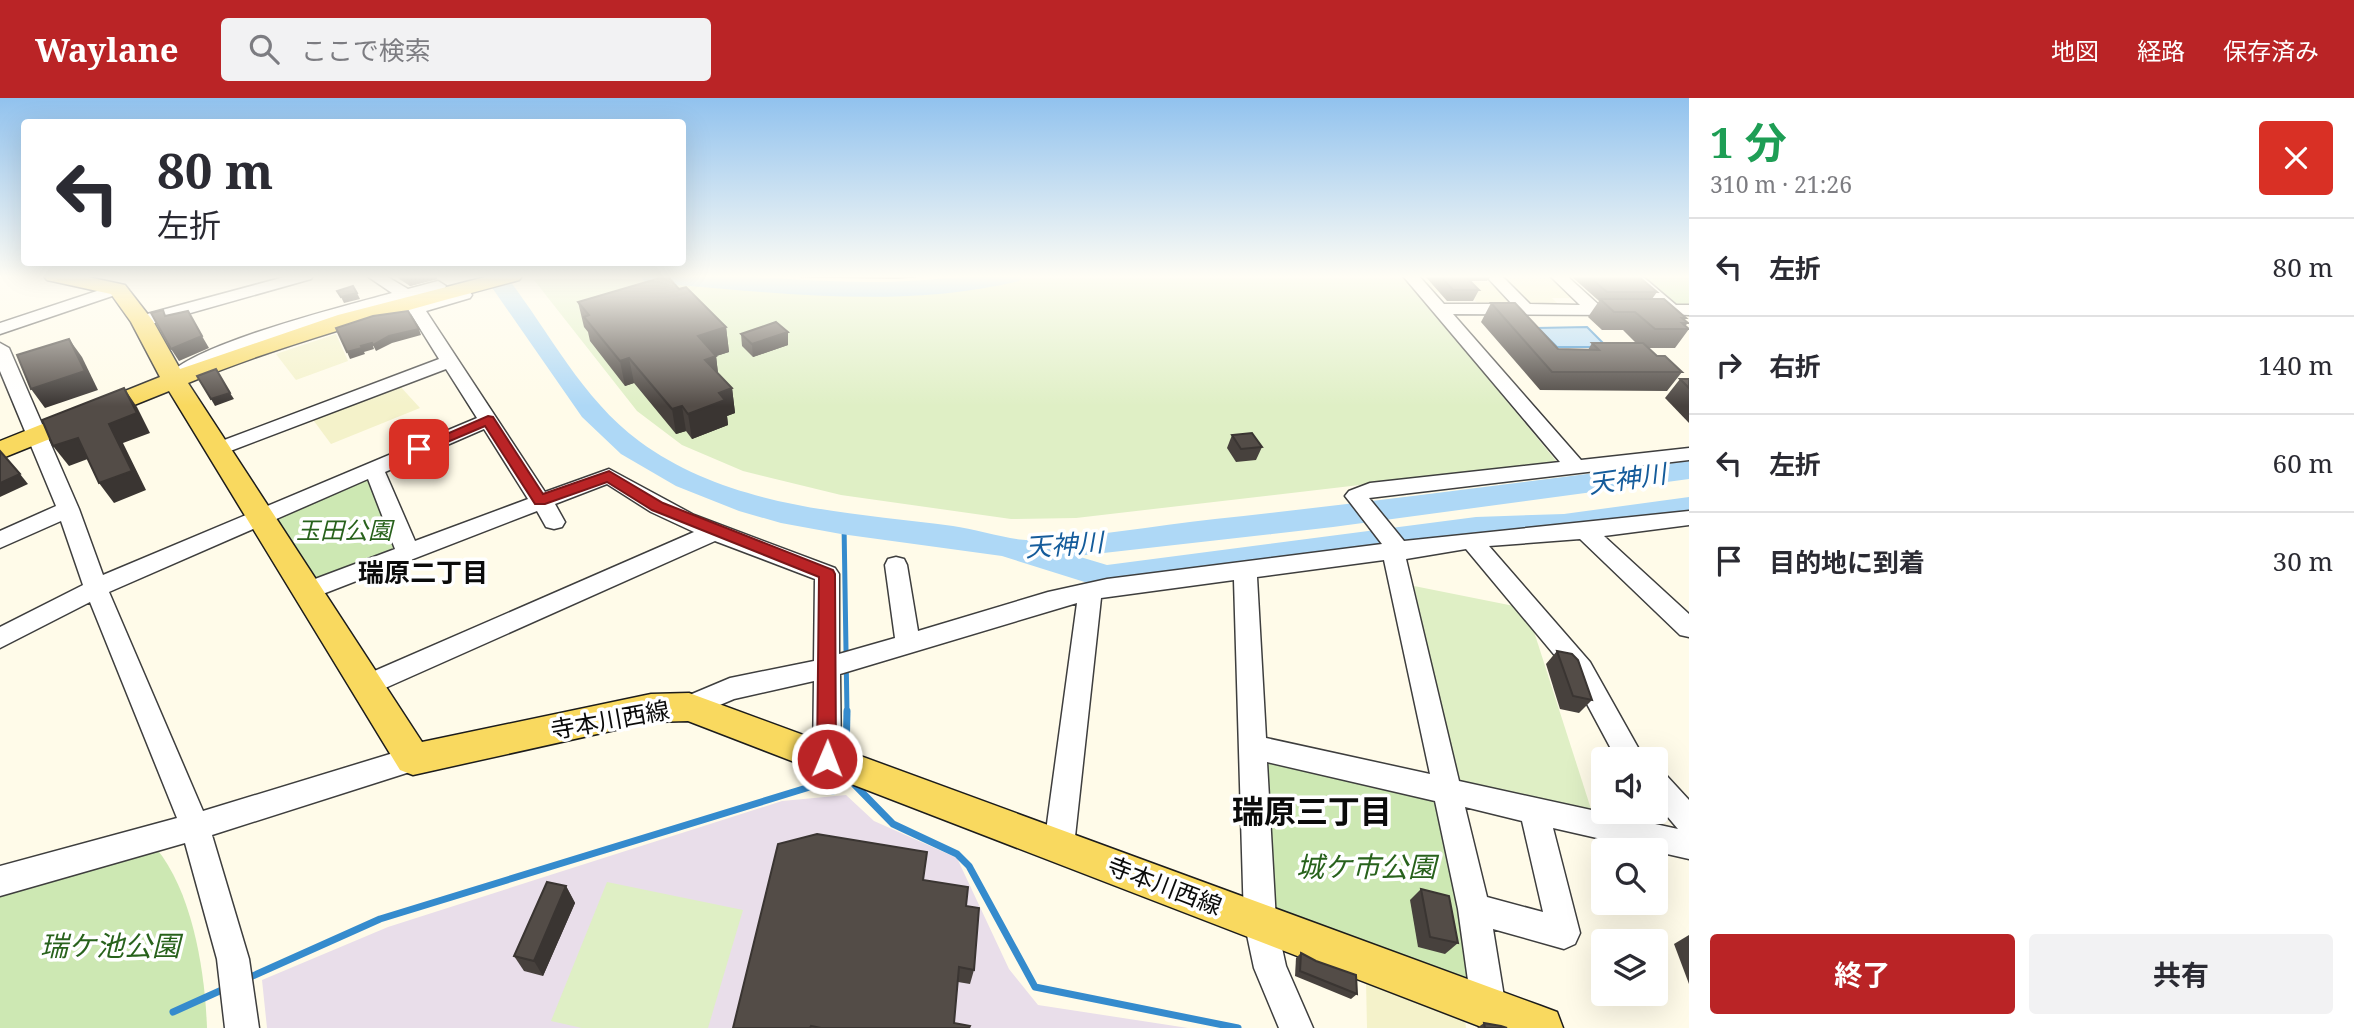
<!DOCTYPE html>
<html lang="ja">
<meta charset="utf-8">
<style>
body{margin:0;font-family:"Noto Serif","Noto Sans JP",serif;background:#f2f2f3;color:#2b2b33;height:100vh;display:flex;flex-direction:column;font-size:26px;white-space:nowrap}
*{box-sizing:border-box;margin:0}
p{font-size:23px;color:#7c7c81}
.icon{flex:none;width:38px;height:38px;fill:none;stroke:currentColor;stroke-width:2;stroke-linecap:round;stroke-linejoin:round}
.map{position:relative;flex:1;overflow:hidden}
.details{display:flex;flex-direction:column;background:#fff;width:665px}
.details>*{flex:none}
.banner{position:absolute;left:21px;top:21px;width:665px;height:147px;border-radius:7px;box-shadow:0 7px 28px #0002;background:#fff;color:#2b2b33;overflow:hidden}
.tools{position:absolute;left:1591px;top:649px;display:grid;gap:14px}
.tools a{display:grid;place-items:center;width:77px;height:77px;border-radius:7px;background:#fff;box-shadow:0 7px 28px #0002;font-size:35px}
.pin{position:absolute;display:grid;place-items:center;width:60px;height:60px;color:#fff;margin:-30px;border-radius:14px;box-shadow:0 4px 10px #0006}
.me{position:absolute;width:77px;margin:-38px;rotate:1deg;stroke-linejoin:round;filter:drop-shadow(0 0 5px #0008)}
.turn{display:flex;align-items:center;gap:24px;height:147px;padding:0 21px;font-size:32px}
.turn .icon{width:91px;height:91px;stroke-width:2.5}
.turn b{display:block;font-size:49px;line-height:60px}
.round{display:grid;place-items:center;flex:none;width:74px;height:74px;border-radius:7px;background:#f2f2f3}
.head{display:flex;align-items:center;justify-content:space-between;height:119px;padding:0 21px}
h1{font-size:42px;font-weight:700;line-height:52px;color:#1e9e55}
.cta{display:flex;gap:14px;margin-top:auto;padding:14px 21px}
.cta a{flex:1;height:80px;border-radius:7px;background:#ba2426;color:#fff;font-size:28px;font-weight:700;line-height:80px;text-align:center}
.cta a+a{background:#f2f2f3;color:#2b2b33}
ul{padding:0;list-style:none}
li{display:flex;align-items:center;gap:21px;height:98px;padding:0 21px;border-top:2px solid #e1e1e2}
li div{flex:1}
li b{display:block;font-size:26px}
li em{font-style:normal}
header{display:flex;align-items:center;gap:42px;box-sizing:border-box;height:98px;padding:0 35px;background:#ba2426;color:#fff}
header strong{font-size:33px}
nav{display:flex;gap:38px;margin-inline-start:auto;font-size:24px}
.search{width:490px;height:63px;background:#f2f2f3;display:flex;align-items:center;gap:18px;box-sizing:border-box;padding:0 24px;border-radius:7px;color:#7c7c81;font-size:26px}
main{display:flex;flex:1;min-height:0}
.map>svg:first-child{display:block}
.industrial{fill:#e9deea}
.farmland{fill:#f4f2ca}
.green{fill:#cde8b3}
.pitch{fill:#dfefc5}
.water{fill:#aed8f6;stroke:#358bcd;stroke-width:2}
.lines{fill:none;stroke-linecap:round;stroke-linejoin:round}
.stream-far1{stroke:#358bcd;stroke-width:5}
.stream{stroke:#358bcd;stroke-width:7}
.river{fill:#aed8f6;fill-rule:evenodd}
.minor-casing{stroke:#3e3e3e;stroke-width:3}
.major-casing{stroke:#1c1c1c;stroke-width:3}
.minor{fill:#fff;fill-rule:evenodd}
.major{fill:#f9d95f;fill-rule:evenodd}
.wall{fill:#47413d}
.shaded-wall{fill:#3a3532}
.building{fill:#534c47;stroke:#3a3532;stroke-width:2}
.route{fill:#ba2426;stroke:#791719;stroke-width:2}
.labels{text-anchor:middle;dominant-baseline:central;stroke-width:7;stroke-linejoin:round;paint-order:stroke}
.park-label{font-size:24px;font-style:italic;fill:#28621c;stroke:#fff}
.street-label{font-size:24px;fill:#0b0b0b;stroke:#fff}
.water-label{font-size:26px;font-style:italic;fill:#155c9b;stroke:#fff}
.neighbourhood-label{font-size:26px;font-weight:bold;fill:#0b0b0b;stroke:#fff}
.near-park-label{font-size:28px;font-style:italic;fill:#28621c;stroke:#fff}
.near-neighbourhood-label{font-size:32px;font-weight:bold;fill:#0b0b0b;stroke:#fff}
</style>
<header>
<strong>Waylane</strong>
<div class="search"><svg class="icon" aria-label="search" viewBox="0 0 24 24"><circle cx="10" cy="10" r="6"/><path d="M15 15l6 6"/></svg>ここで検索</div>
<nav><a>地図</a><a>経路</a><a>保存済み</a></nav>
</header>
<main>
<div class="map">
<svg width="1689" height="930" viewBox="0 0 1689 930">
<rect width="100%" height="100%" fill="#fffbe9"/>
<path class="industrial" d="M846,697L874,723L957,760L1009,871L1038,907L1188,930H267L262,882L388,829L782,703Z"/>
<g class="farmland">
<path d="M1499,178H1553L1576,200H1552L1559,207H1534L1525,204Z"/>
<path d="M1426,184H1494L1514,206L1480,208L1468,195L1435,194Z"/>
<path d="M336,236L348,263L296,282L276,256Z"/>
<path d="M398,286L420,310L331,346L311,319Z"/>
<path d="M1366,882L1464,914L1466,930H1367Z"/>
</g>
<g class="green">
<path d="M1639,178H1689V209L1672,206Z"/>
<path d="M370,375L401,450L311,485L274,422Z"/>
<path d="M1272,662L1429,695L1440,708L1476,890L1291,830L1269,807L1264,668Z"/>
<path d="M156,750C193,795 205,874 207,930H0V795Z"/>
</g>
<g class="pitch">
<path d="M550,178H609L608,180L758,191L882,196L941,195L1038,178H1404L1557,364L1076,420L1011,421L841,397L743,373L682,347L637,313L534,182Z"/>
<path d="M1414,488L1524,510L1528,515L1592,714L1457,683Z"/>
<path d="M607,784L743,812L708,930H582L551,923Z"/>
</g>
<path class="water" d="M1587,229L1607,249H1557L1538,230Z"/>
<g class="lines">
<path class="stream-far1" d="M844,426L847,615"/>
<g class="stream">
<path d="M846,658L847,613"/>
<path d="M850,682L893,726L957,756L969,768L1035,889L1238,930"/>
<path d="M246,881L380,821L813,688L833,693L840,674"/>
<path d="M173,914L224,891"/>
</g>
<g class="river">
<path d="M484,178H506C549,233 581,300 639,343C730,410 846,414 953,428C975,431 1009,442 1029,442C1091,439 1153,428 1215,421C1373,404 1531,383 1689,363V381L1333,429L1077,458L1107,467L1476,419L1564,416L1689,399V419L1564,436L1476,441L1107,491L1002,458L841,436L781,425L739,413L676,388L621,356L582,319Z"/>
<path d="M641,178C719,172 799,185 877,184C926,184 974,175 1022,178L1019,183C900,212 772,194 652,185L644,183Z"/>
</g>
<defs>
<g id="minor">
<path d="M288,178H313L311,181L148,227H136L134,223L136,219Z"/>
<path d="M367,178H386L408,191L438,183L446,188L444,191C372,211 296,230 224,258C207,265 187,289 168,284L165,280C192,246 345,208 392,195Z"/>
<path d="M1403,178H1419L1444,206H1512L1486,178H1502L1530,206L1580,207L1550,178H1567L1599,207L1629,208L1631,212L1623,217L1453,216L1581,362L1689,350V362L1369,400L1404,443L1689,413V427L1604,438L1689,516V539L1680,537L1580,441L1489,448L1590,564L1645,662H1617L1572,578L1466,451L1406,461L1459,683L1678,731L1656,705V674L1666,677L1689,702V761L1553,730L1580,835L1575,846L1564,851L1493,831L1506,911L1501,923L1489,928L1477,923L1472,911L1458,811L1435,703L1267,664L1276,823L1286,868L1313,930H1279L1254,870L1244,823L1234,482L1101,500L1074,748L1069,758L1059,762L1049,758L1044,748L1077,505L840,576L841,661L837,669L827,673L817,669L813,661L814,583L734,601L689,620L680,617L676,609L680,601L730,580L814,563L815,481L715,443L374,595L365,598L356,595L352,588L356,581L694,434L651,414L607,386L555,406L565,424L562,429L554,431L546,429L537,413L315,499L307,502L299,499L295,493L299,487L395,451L368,381L109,494L203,713L413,649L423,653L427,661L423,669L413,673L212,737L249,861L259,930H225L217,861L185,745L0,798V768L177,720L90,504L0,550V529L83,487L61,423L0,450V433L56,408L0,273V245L9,250L79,411L103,477L477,320L446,271L225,355H211L208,351L211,347L439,261L411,216L405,218L397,213L409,205L464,192L470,194L472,197L470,200L426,213L545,394L609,371L694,417L835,470L839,476V556L895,540L885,467L888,461L896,459L904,461L907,467L918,533L1048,494L1107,481L1382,446L1349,403L1345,398L1349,393L1370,385L1560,364ZM484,331L528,401L415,443L385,374ZM1384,462L1430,676L1266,640L1257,479ZM1465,709L1522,723L1543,814L1487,799Z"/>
<path d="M1625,178H1642L1676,207H1689V217L1666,216Z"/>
<path d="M118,186L126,191L124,194L0,236V225Z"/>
</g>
<path id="major" d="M44,178H83L125,187L153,223L180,271L338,217L489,178H522L519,182C408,212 295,241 188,285L422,644L651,596L689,595L1541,908L1557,914L1563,930H1484L688,623L651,624L413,677L400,672L169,293L0,361V343L160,279L131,224L111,196L47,182Z"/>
</defs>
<use href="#minor" class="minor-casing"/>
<use href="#major" class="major-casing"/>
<use href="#minor" class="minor"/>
<use href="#major" class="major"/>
</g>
<g class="wall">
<path d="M397,178H436L437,181L410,188L398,180Z"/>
<path d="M770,178H931L897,181L785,179Z"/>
<path d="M1425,178H1491L1487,183H1471L1479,192L1473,203H1447Z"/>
<path d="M1571,178H1638L1657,194L1652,201L1686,220L1685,222L1688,225L1685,228L1689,231L1675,250H1648L1657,258L1682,274L1667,293L1540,292L1481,224L1491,205L1558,251L1588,252L1592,245H1636L1623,232H1602L1588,219L1599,203Z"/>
<path d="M679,191L726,229L729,254L716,258L718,276L732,290L735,315L727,318L728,327L692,341L686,333L676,336L634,285L625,288L590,243L588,234L584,229L578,204Z"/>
<path d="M741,236L788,247L753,259L742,248Z"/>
<path d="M1680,281H1689V325L1665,300Z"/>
<path d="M1232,337L1262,349L1256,362L1236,364L1227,350Z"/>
<path d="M1557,553L1592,602L1579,615L1560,611L1546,566Z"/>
<path d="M923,782L966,808L974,872L970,886L958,884L954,925L969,930H733Z"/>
<path d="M566,788L575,805L543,878L524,873L514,858Z"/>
<path d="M1421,791L1458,845L1445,856L1418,849L1410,802Z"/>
<path d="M1689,837V886L1674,846Z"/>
<path d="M1301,855L1357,896L1351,901L1295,878L1296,860Z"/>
<path d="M1484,925L1507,930H1477Z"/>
</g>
<g class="shaded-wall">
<path d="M423,178H436L437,181L410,188L407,182Z"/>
<path d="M357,195L360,201L344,205L341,199Z"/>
<path d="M726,229L729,254L701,263L698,238Z"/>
<path d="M419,231L421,237L392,245L376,253L373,247L389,238Z"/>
<path d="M788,234V247L753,259L752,246Z"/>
<path d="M202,238L209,250L179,263L171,251Z"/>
<path d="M69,241L82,259L98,292L45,310L31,291Z"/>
<path d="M372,245L374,251L364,254L365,256L350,261L347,254L361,248Z"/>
<path d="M716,258L719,283L705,262Z"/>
<path d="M629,260L634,285L625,288L620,263Z"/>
<path d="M124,290L137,309L150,335L123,345L146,392L114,405L99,385L109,326Z"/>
<path d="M732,290L735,315L727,318L728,327L692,341L688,316L719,295Z"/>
<path d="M230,295L234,301L215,308L211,301Z"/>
<path d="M682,308L686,333L676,336L672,311Z"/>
<path d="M78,340L93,359L69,368L53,348Z"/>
<path d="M20,376L28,386L0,399V385Z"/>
<path d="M566,788L575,805L543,878L534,863Z"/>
</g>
<g class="building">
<path d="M401,178H423L407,182Z"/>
<path d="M667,178L679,191L686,189L726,229L698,238L716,258L705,262L732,290L719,295L725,302L688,316L682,308L672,311L629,260L620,263L584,219L589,217L578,204Z"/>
<path d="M1440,178H1465L1479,192H1453Z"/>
<path d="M1588,178H1638L1657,194H1607Z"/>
<path d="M353,188L357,195L341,199L337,193Z"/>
<path d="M1600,201H1664L1686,220H1682L1688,225H1682L1689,231H1655L1635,214H1614Z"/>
<path d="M1491,205H1515L1558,251L1599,252L1592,245H1643L1657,258H1665L1682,274H1552Z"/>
<path d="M163,212L165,218L188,213L202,238L171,251L151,215Z"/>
<path d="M408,213L419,231L389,238L373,247L372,245L361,248L362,250L347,254L336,230L373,218Z"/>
<path d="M776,224L788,234L752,246L741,236Z"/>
<path d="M69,241L85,273L31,291L17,257Z"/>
<path d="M216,271L230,295L211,301L197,278Z"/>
<path d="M1680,281H1689V290Z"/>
<path d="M124,290L137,315L109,326L132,373L99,385L78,340L53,348L42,322Z"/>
<path d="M1252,335L1262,349L1241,351L1232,337Z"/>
<path d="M0,353L20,376L0,385Z"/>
<path d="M1557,553L1572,556L1578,562L1592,602L1573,598Z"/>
<path d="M817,736L927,754L923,782L968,789L966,808L979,810L974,872L959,869L954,925L970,928L969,930H821L811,928L810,930H733L778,746Z"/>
<path d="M547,784L566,788L534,863L514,858Z"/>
<path d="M1421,791L1449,798L1458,845L1430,839Z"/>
<path d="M1301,855L1316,863L1356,877L1357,896L1300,873Z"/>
<path d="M1484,925L1501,928L1507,930H1485Z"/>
</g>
<linearGradient id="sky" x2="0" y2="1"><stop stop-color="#91c2ee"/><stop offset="0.58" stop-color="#fffdf5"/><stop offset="1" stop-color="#fffdf5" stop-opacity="0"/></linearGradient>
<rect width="1689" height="308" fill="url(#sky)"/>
<path class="route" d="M488,318L493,319L543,396L609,373L663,405L833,472L835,476L836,661L834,667L827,669L820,667L817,661L819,479L652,412L607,384L545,406H535L485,328L424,354H415L412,351Z"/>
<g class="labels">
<g class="park-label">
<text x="344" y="431">玉田公園</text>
</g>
<g class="street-label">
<text transform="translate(610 621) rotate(-10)">寺本川西線</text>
<text transform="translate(1165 787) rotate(21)">寺本川西線</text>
</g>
<g class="water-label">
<text transform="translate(1627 380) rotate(-8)">天神川</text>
<text transform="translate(1064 446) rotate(-4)">天神川</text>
</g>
<g class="neighbourhood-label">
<text x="423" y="474">瑞原二丁目</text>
</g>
<g class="near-park-label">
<text x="1366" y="768">城ケ市公園</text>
<text x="110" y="847">瑞ケ池公園</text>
</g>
<g class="near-neighbourhood-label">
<text x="1312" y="712">瑞原三丁目</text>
</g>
</g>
</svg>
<div class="tools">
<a><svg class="icon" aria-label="sound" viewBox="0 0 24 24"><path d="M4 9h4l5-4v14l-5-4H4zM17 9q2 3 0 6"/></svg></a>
<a><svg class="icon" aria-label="search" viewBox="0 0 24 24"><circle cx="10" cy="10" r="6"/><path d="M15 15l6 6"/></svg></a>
<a><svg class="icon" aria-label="layers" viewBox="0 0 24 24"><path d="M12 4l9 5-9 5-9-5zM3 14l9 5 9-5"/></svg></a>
</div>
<div class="pin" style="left:419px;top:351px;background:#d93025"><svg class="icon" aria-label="arrive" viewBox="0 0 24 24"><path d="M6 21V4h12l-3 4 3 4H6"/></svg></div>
<svg class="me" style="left:827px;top:661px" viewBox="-20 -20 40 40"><circle r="17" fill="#ba2426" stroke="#fff" stroke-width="3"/><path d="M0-11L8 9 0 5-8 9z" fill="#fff"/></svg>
<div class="banner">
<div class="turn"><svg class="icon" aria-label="left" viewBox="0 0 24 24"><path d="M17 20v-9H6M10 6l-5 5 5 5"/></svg><div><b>80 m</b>左折</div></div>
</div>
</div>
<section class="details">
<div class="head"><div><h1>1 分</h1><p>310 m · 21:26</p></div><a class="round" style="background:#d93025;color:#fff"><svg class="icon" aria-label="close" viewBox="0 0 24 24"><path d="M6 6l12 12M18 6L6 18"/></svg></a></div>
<ul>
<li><svg class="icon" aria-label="left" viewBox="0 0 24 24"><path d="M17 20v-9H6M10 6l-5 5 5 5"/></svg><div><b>左折</b></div><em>80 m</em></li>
<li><svg class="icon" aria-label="right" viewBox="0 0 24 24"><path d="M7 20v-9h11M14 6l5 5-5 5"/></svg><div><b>右折</b></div><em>140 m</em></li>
<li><svg class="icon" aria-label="left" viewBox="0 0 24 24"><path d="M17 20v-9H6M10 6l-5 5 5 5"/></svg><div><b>左折</b></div><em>60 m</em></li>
<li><svg class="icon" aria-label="arrive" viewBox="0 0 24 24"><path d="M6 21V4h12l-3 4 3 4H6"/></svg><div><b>目的地に到着</b></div><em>30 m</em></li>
</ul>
<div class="cta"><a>終了</a><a>共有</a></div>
</section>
</main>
